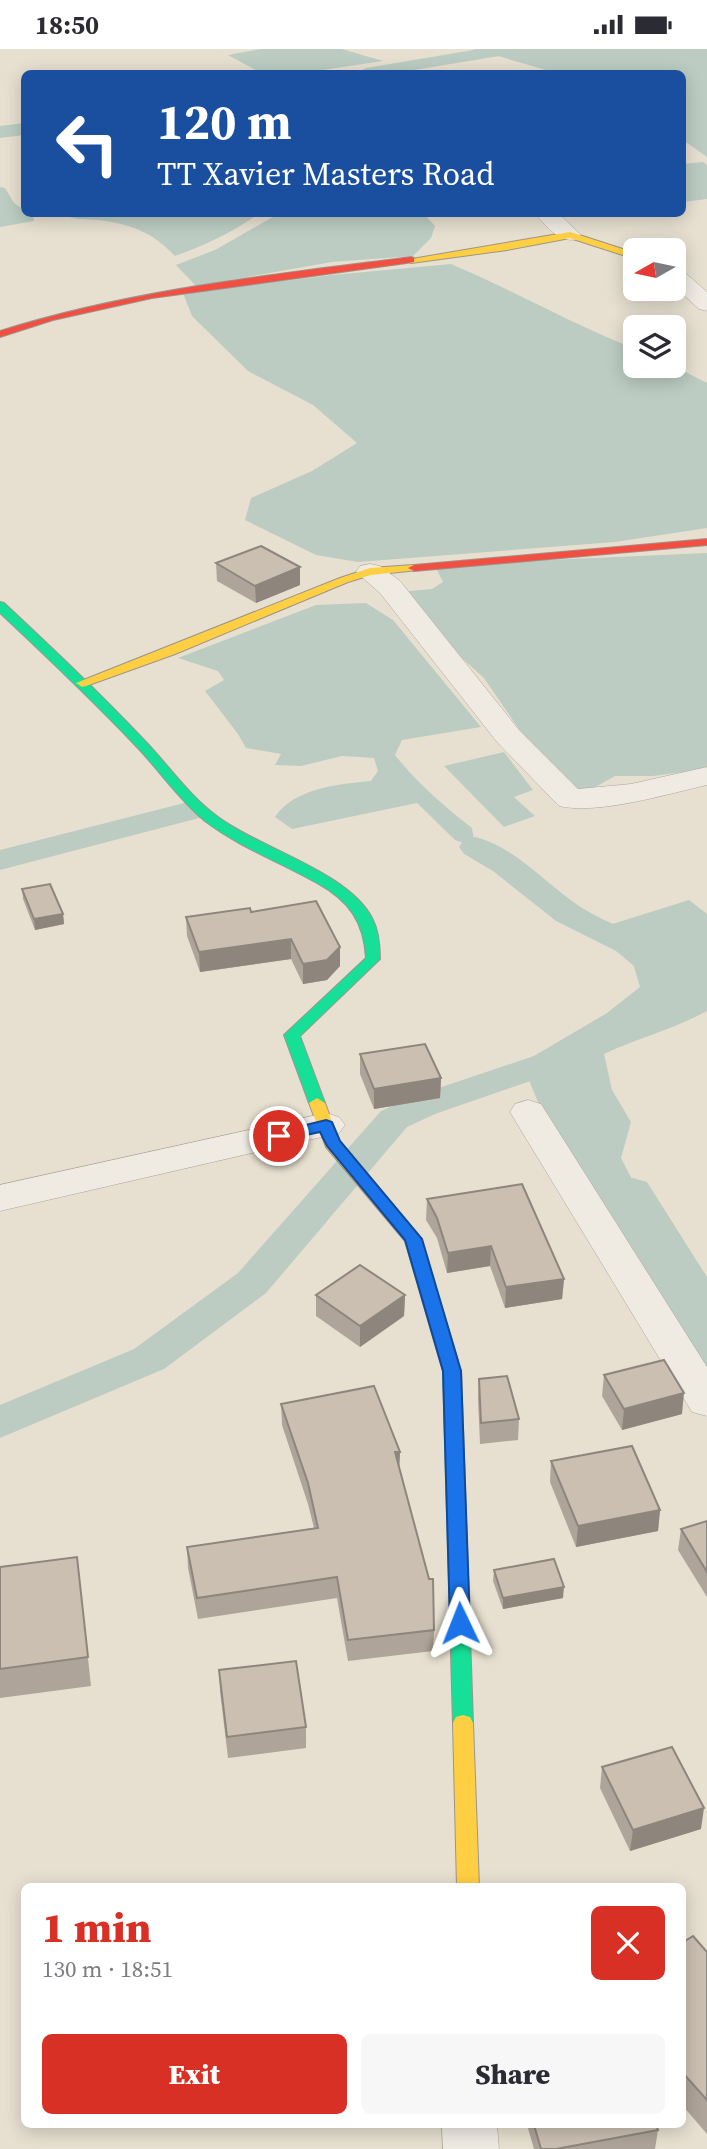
<!DOCTYPE html>
<meta charset="utf-8">
<style>
body{margin:0;font-family:"Source Serif 4",serif;background:#f7f7f7;color:#2b2b33;height:100vh;display:flex;flex-direction:column;font-size:26px;white-space:nowrap}
*{box-sizing:border-box;margin:0}
p{font-size:23px;color:#7c7c81}
.icon{flex:none;width:38px;height:38px;fill:none;stroke:currentColor;stroke-width:2;stroke-linecap:round;stroke-linejoin:round}
.map{position:relative;flex:1;overflow:hidden}
.side{position:absolute;left:21px;top:1834px;width:665px;height:245px;display:flex;flex-direction:column;background:#fff;border-radius:10px;box-shadow:0 4px 18px #0003}
.side>*{flex:none}
.hud{position:absolute;left:21px;top:21px;width:665px;height:147px;border-radius:10px;box-shadow:0 4px 18px #0003;background:#1a4fa0;color:#fff;overflow:hidden}
.needle{width:46px;rotate:261deg}
.tools{position:absolute;left:623px;top:189px;display:grid;gap:14px}
.tools a{display:grid;place-items:center;width:63px;height:63px;border-radius:10px;background:#fff;box-shadow:0 4px 18px #0003;font-size:35px}
.pin{position:absolute;display:grid;place-items:center;width:60px;height:60px;color:#fff;margin:-30px;border:4px solid #fff;border-radius:50%;box-shadow:0 2px 7px #0007}
.me{position:absolute;width:77px;margin:-38px;rotate:358deg;stroke-linejoin:round;filter:drop-shadow(0 0 5px #0008)}
.turn{display:flex;align-items:center;gap:24px;height:147px;padding:0 21px;font-size:32px}
.turn .icon{width:91px;height:91px;stroke-width:2.5}
.turn b{display:block;font-size:49px;line-height:60px}
.round{display:grid;place-items:center;flex:none;width:74px;height:74px;border-radius:10px;background:#f7f7f7}
.headline{display:flex;align-items:center;justify-content:space-between;height:119px;padding:0 21px}
h1{font-size:42px;font-weight:800;line-height:52px;color:#d93025}
.action{display:flex;gap:14px;margin-top:auto;padding:14px 21px}
.action a{flex:1;height:80px;border-radius:10px;background:#d93025;color:#fff;font-size:28px;font-weight:800;line-height:80px;text-align:center}
.action a+a{background:#f7f7f7;color:#2b2b33}
.status{display:flex;justify-content:space-between;align-items:center;height:49px;padding:0 35px;background:#fff;direction:ltr}
.status svg{height:19px;fill:currentColor}
.map>svg:first-child{display:block}
.water{fill:#bcccc2}
.lines{fill:none;stroke-linecap:round;stroke-linejoin:round}
.canal{fill:#bcccc2;fill-rule:evenodd}
.street-casing{stroke:#ada599;stroke-width:1}
.fast-casing{stroke:#9c958a;stroke-width:2}
.slow-casing{stroke:#9c958a;stroke-width:2}
.jam-casing{stroke:#9c958a;stroke-width:2}
.street{fill:#efebe3;fill-rule:evenodd}
.fast{fill:#16e098;fill-rule:evenodd}
.slow{fill:#ffcf43;fill-rule:evenodd}
.jam{fill:#f24e42;fill-rule:evenodd}
.wall{fill:#afa499}
.shaded-wall{fill:#8e867d}
.building{fill:#cbbfb2;stroke:#8e867d;stroke-width:2}
.route{fill:#1a73e8;stroke:#114b97;stroke-width:2}
</style>
<div class="status"><b>18:50</b><svg viewBox="0 0 49 12"><path d="M0 12V9h3v3zM5 12V6h3v6zM10 12V3h3v9zM15 12V0h3v12zM26 1h20v11H26zM47 4h2v5h-2z"/></svg></div>
<div class="map">
<svg width="707" height="2100" viewBox="0 0 707 2100">
<rect width="100%" height="100%" fill="#e7e0d1"/>
<g class="water">
<path d="M262,0H342L383,12L303,24H261L228,6Z"/>
<path d="M474,0H707V108L683,91L682,24H556Z"/>
<path d="M703,113L707,116V150L683,153V115Z"/>
<path d="M0,138L5,139L14,154L24,161V164L33,166L34,172L0,178Z"/>
<path d="M63,165H258C232,184 205,196 175,207C154,185 136,177 106,172C90,169 77,173 63,165Z"/>
<path d="M278,165H424L435,177L431,189L413,207L332,213L196,237L176,216L215,201Z"/>
<path d="M451,215C513,241 572,275 635,300V317H674L707,334V479L615,493L358,513L316,506L245,471L251,449L312,422L357,394L313,356L248,322L192,267L183,244L332,226Z"/>
<path d="M707,504V720L653,727H615L583,745L572,741L532,699L484,629L443,592L399,543L432,540L443,533L436,519L526,512Z"/>
<path d="M366,554L393,571L481,678L402,691L395,706C417,734 444,757 472,779L475,798L455,791L417,754L292,780L275,768C294,739 339,735 371,732L378,722L374,709L342,707L301,717L275,716L281,705L246,699L238,685L205,642L224,631L218,622L178,609L316,556Z"/>
<path d="M504,703L533,741L514,748L535,767L504,778L444,717Z"/>
<path d="M689,851L707,865V962C674,980 638,989 604,1005L612,1041L631,1073L621,1109L674,1212L707,1257V1319L542,1063L522,1014L607,964L640,938L631,907L603,878Z"/>
</g>
<g class="lines">
<g class="canal">
<path d="M479,0H520L511,5L396,24H357L366,19Z"/>
<path d="M24,74V86L0,89V77Z"/>
<path d="M192,752L203,754L208,761L203,768L0,821V801Z"/>
<path d="M475,788C515,798 545,834 579,857C609,877 648,884 669,915L664,922L652,925L640,922L616,902L556,872L493,822L464,805L459,798L464,791Z"/>
<path d="M552,1001L565,1004L570,1012L565,1020L435,1065L407,1078L266,1244L164,1320L0,1389V1356L134,1300L238,1224L381,1062L409,1049Z"/>
<path d="M633,1129L647,1133L707,1228V1274L693,1270L614,1142L619,1133Z"/>
</g>
<defs>
<g id="street">
<path d="M535,164H558L581,186L577,190C561,195 545,177 535,164Z"/>
<path d="M674,219L682,221L707,243V262L699,260L674,237Z"/>
<path d="M370,515L380,517L400,532L519,681L578,740L631,735L707,718V736C667,745 598,766 559,757L497,693L380,544L356,523L360,517Z"/>
<path d="M528,1051L541,1055L707,1318V1367L692,1363L510,1063L515,1055Z"/>
<path d="M326,1064L339,1068L345,1076L339,1084L0,1162V1136Z"/>
<path d="M442,2076H497L499,2100H443Z"/>
</g>
<g id="fast">
<path d="M0,553L4,554C52,599 100,644 145,692C169,717 189,747 218,768C261,800 348,823 372,869C379,882 380,896 380,910L300,987L325,1054L323,1058L317,1059L309,1054L284,986L366,909C364,872 349,852 317,834C280,813 239,798 205,772C179,751 160,722 137,698C93,652 46,607 0,564Z"/>
<path d="M449,1306L455,1308L461,1322L473,1674L470,1680L463,1682L456,1680L453,1674L443,1322L440,1312L443,1308Z"/>
</g>
<g id="slow">
<path d="M570,183L635,204V210L570,189L507,201L411,214L406,211Z"/>
<path d="M414,516L420,519L418,521L371,526L348,533L175,605L86,637L82,638L76,634L340,529L370,519Z"/>
<path d="M317,1049L325,1054L339,1092L421,1190L458,1312L455,1316H443L440,1312L405,1192L326,1098L309,1054Z"/>
<path d="M463,1666L470,1668L473,1674L479,1838H457L453,1674L456,1668Z"/>
</g>
<g id="jam">
<path d="M411,208L414,209V213L152,249L53,271L0,288V282C134,240 272,226 411,208Z"/>
<path d="M707,490V496L414,522L408,519L414,516Z"/>
</g>
</defs>
<use href="#street" class="street-casing"/>
<use href="#fast" class="fast-casing"/>
<use href="#slow" class="slow-casing"/>
<use href="#jam" class="jam-casing"/>
<use href="#street" class="street"/>
<use href="#fast" class="fast"/>
<use href="#slow" class="slow"/>
<use href="#jam" class="jam"/>
</g>
<g class="wall">
<path d="M216,514L300,536L256,554L217,532Z"/>
<path d="M22,840L63,865L64,875L35,881L23,850Z"/>
<path d="M251,863L340,898V917L327,931L303,935L291,910L200,923L187,887L186,868Z"/>
<path d="M360,1005L441,1029L440,1049L374,1060L360,1025Z"/>
<path d="M427,1150L564,1230L562,1250L505,1259L490,1217L447,1224L437,1189L426,1171Z"/>
<path d="M316,1246H405L404,1267L360,1298L316,1267Z"/>
<path d="M604,1326L682,1365L622,1381L602,1347Z"/>
<path d="M479,1330L519,1370L518,1391L480,1395L478,1350Z"/>
<path d="M281,1355L400,1403L399,1418L434,1581L433,1602L348,1612L337,1549L198,1570L188,1519L187,1498L314,1479L308,1455L282,1376Z"/>
<path d="M551,1412L660,1461L658,1482L576,1498L550,1433Z"/>
<path d="M707,1472V1548L678,1501L681,1480Z"/>
<path d="M77,1508L91,1637L0,1649V1518Z"/>
<path d="M494,1521L563,1549L503,1560L493,1532Z"/>
<path d="M219,1621L306,1678V1699L228,1709L220,1642Z"/>
<path d="M602,1718L701,1780L630,1802L600,1739Z"/>
<path d="M682,1894L707,1903V2085L682,2056Z"/>
<path d="M527,2076H656L658,2081L655,2100H534Z"/>
</g>
<g class="shaded-wall">
<path d="M300,518V536L256,554L255,537Z"/>
<path d="M63,865L64,875L35,881L34,870Z"/>
<path d="M291,890V910L200,923L199,903Z"/>
<path d="M340,898V917L327,931L303,935V915Z"/>
<path d="M441,1029L440,1049L374,1060V1040Z"/>
<path d="M491,1197L490,1217L447,1224L448,1204Z"/>
<path d="M564,1230L562,1250L505,1259L506,1238Z"/>
<path d="M405,1246L404,1267L360,1298V1277Z"/>
<path d="M684,1344L682,1365L622,1381L624,1360Z"/>
<path d="M395,1403H400L399,1423Z"/>
<path d="M660,1461L658,1482L576,1498L578,1477Z"/>
<path d="M564,1538L563,1549L503,1560V1549Z"/>
<path d="M704,1759L701,1780L630,1802L633,1781Z"/>
</g>
<g class="building">
<path d="M261,497L300,518L255,537L216,514Z"/>
<path d="M50,835L63,865L34,870L22,840Z"/>
<path d="M316,852L340,898L327,911L303,915L291,890L199,903L186,868L250,859L251,863Z"/>
<path d="M425,995L441,1029L374,1040L360,1005Z"/>
<path d="M522,1135L564,1230L506,1238L491,1197L448,1204L437,1169L427,1150Z"/>
<path d="M360,1216L405,1246L360,1277L316,1246Z"/>
<path d="M664,1311L684,1344L624,1360L604,1326Z"/>
<path d="M507,1327L519,1370L481,1374L479,1330Z"/>
<path d="M374,1337L400,1403H395L429,1530H433L434,1581L348,1591L337,1528L197,1549L187,1498L318,1479L308,1434L281,1355Z"/>
<path d="M632,1397L660,1461L578,1477L551,1412Z"/>
<path d="M707,1472V1523L681,1480Z"/>
<path d="M77,1508L88,1608L0,1620V1518Z"/>
<path d="M554,1510L564,1538L503,1549L494,1521Z"/>
<path d="M296,1612L306,1678L227,1688L219,1621Z"/>
<path d="M672,1698L704,1759L633,1781L602,1718Z"/>
<path d="M693,1887L707,1903V2051L682,2023V1894Z"/>
<path d="M534,2076H656L658,2081L556,2100H541Z"/>
</g>
<path class="route" d="M326,1071L332,1073L340,1092L422,1190L461,1322L470,1574L468,1580L460,1582L453,1580L450,1574L443,1322L405,1191L327,1097L320,1083L279,1092L270,1087L273,1084Z"/>
</svg>
<div class="tools">
<a><svg class="needle" viewBox="-14 -14 28 28"><path d="M0-13l5 13h-10z" fill="#e53935"/><path d="M0 13l5-13h-10z" fill="#7c7c81"/></svg></a>
<a><svg class="icon" aria-label="layers" viewBox="0 0 24 24"><path d="M12 4l9 5-9 5-9-5zM3 14l9 5 9-5"/></svg></a>
</div>
<div class="pin" style="left:279px;top:1087px;background:#d93025"><svg class="icon" aria-label="arrive" viewBox="0 0 24 24"><path d="M6 21V4h12l-3 4 3 4H6"/></svg></div>
<svg class="me" style="left:460px;top:1574px" viewBox="-20 -20 40 40"><path d="M0-17L14 15 0 8-14 15z" fill="#1a73e8" stroke="#fff" stroke-width="4"/></svg>
<div class="hud">
<div class="turn"><svg class="icon" aria-label="left" viewBox="0 0 24 24"><path d="M17 20v-9H6M10 6l-5 5 5 5"/></svg><div><b>120 m</b>TT Xavier Masters Road</div></div>
</div>
<section class="side">
<div class="headline"><div><h1>1 min</h1><p>130 m · 18:51</p></div><a class="round" style="background:#d93025;color:#fff"><svg class="icon" aria-label="close" viewBox="0 0 24 24"><path d="M6 6l12 12M18 6L6 18"/></svg></a></div>
<div class="action"><a>Exit</a><a>Share</a></div>
</section>
</div>
